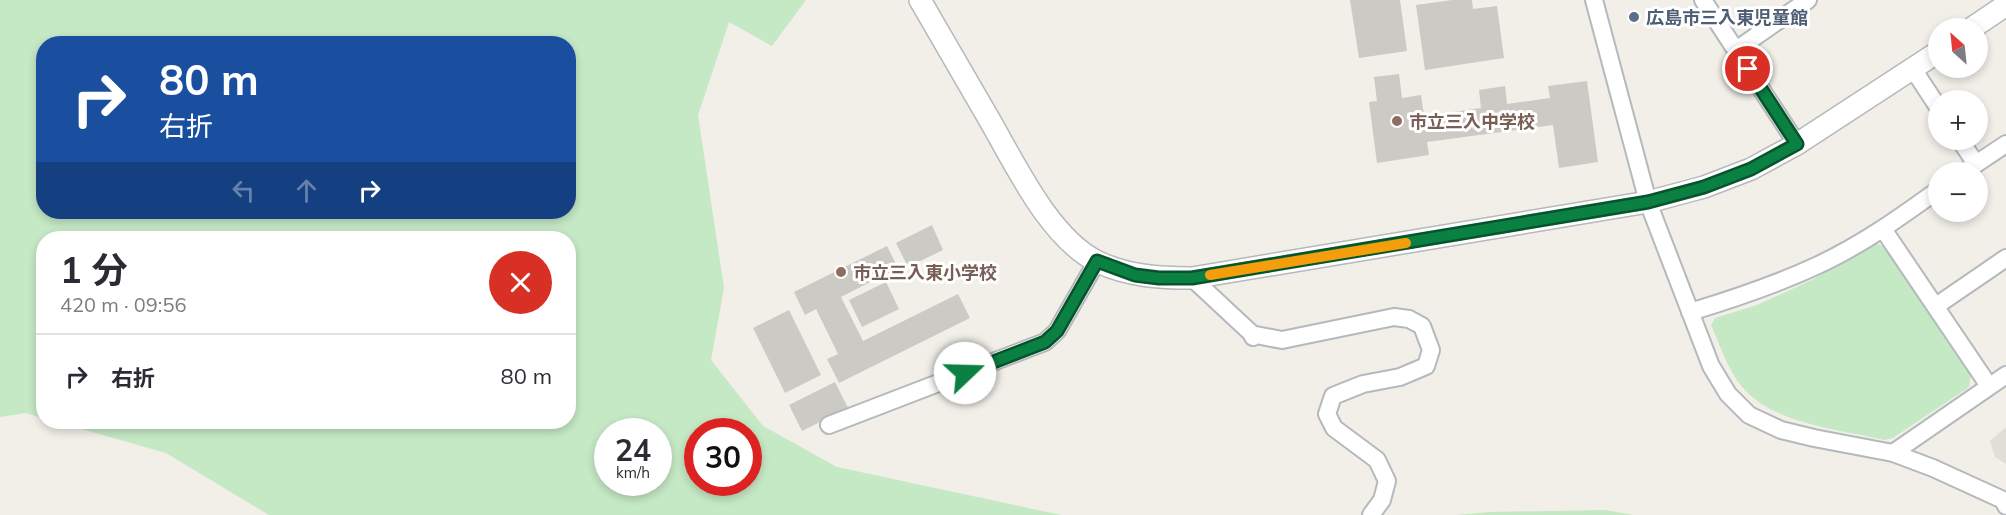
<!DOCTYPE html>
<html lang="ja">
<meta charset="utf-8">
<style>
body{margin:0;font-family:Mulish,"Noto Sans JP",sans-serif;background:#f2f2f3;color:#2b2b33;height:100vh;display:flex;flex-direction:column;font-size:22px;white-space:nowrap}
*{box-sizing:border-box;margin:0}
p{font-size:20px;color:#7c7c81}
.icon{flex:none;width:33px;height:33px;fill:none;stroke:currentColor;stroke-width:2;stroke-linecap:round;stroke-linejoin:round}
.map{position:relative;flex:1;overflow:hidden}
.drawer{position:absolute;left:36px;top:231px;width:540px;height:198px;display:flex;flex-direction:column;background:#fff;border-radius:24px;box-shadow:0 3px 9px #0003}
.drawer>*{flex:none}
.banner{position:absolute;left:36px;top:36px;width:540px;height:183px;border-radius:24px;box-shadow:0 3px 9px #0003;background:#1a4fa0;color:#fff;overflow:hidden}
.needle{width:39px;rotate:333deg}
.buttons{position:absolute;left:1928px;top:18px;display:grid;gap:12px}
.buttons a{display:grid;place-items:center;width:60px;height:60px;border-radius:50%;background:#fff;box-shadow:0 3px 9px #0003;font-size:30px}
.speed{position:absolute;left:594px;top:418px;display:flex;gap:12px;font-size:30px;font-weight:700;text-align:center}
.speed>*{display:grid;place-content:center;width:78px;height:78px;border-radius:50%;background:#fff;box-shadow:0 3px 9px #0003;line-height:1}
.speed small{font-size:15px;font-weight:400}
.speed .limit{border:9px solid #d22;background:#fff;color:#111}
.pin{position:absolute;display:grid;place-items:center;width:51px;height:51px;color:#fff;margin:-26px;border:3px solid #fff;border-radius:50%;box-shadow:0 2px 6px #0007}
.me{position:absolute;width:66px;margin:-33px;rotate:69deg;stroke-linejoin:round;filter:drop-shadow(0 0 4px #0008)}
.turn{display:flex;align-items:center;gap:21px;height:126px;padding:0 24px;font-size:27px}
.turn .icon{width:78px;height:78px;stroke-width:2.5}
.turn b{display:block;font-size:42px;line-height:51px}
.lanes{display:flex;align-items:center;height:57px;padding:0 24px;background:#0003;justify-content:center;gap:30px;direction:ltr}
.lanes .off{opacity:.35}
.round{display:grid;place-items:center;flex:none;width:63px;height:63px;border-radius:32px;background:#f2f2f3}
.summary{display:flex;align-items:center;justify-content:space-between;height:102px;padding:0 24px}
h1{font-size:36px;font-weight:700;line-height:45px}
ul{padding:0;list-style:none}
li{display:flex;align-items:center;gap:18px;height:84px;padding:0 24px;border-top:2px solid #e1e1e2}
li div{flex:1}
li b{display:block;font-size:22px}
li em{font-style:normal}
.map>svg:first-child{display:block}
.education{fill:#e1ded6}
.green{fill:#c5e8c5;fill-rule:evenodd}
.building{fill:#cccac5}
.lines{fill:none;stroke-linecap:round;stroke-linejoin:round}
.minor-casing{stroke:#b5b8bc;stroke-width:20}
.tertiary-casing{stroke:#b5b8bc;stroke-width:24}
.minor{stroke:#fff;stroke-width:16}
.tertiary{stroke:#fff;stroke-width:21}
.route-casing{stroke:#07532c;stroke-width:15}
.route{stroke:#0b8043;stroke-width:10}
.slow{stroke:#f59e0b;stroke-width:10}
.service-dot{fill:#5c6f8a;stroke:#fff;stroke-width:2}
.education-dot{fill:#8d6e63;stroke:#fff;stroke-width:2}
.labels{text-anchor:middle;dominant-baseline:central;stroke-width:6;stroke-linejoin:round;paint-order:stroke}
.service-label{font-size:18px;font-weight:bold;fill:#4e5e75;stroke:#fff;text-anchor:start}
.education-label{font-size:18px;font-weight:bold;fill:#785e54;stroke:#fff;text-anchor:start}
</style>
<div class="map">
<svg width="2006" height="515" viewBox="0 0 2006 515">
<rect width="100%" height="100%" fill="#f1efe8"/>
<path class="education" d="M2006,427V464L1995,457L1990,441Z"/>
<g class="green">
<path d="M0,0H806L772,46L729,22L698,115L724,288L711,360L763,426L837,467L1061,515H269L166,453L57,422H568V238H44L43,418L26,413L0,417ZM44,44H568V212H44ZM608,432H658V483H608ZM698,432H748V483H698Z"/>
<path d="M1873,243L1884,246L1971,375L1969,387L1893,438L1885,440C1842,430 1777,424 1746,391C1729,374 1721,347 1711,325L1715,318L1757,305L1812,280Z"/>
<path d="M1605,510L1633,515H1456L1490,512Z"/>
</g>
<g class="building">
<path d="M1350,0H1400L1407,51L1359,58Z"/>
<path d="M1452,0H1472L1473,9L1497,6L1504,58L1425,70L1416,5Z"/>
<path d="M1399,74L1402,98L1421,95L1424,116L1481,108L1479,90L1505,86L1507,104L1550,98L1548,86L1587,81L1598,162L1559,168L1553,125L1427,142L1429,155L1377,163L1369,102L1377,101L1374,77Z"/>
<path d="M932,225L943,250L908,267L896,243Z"/>
<path d="M887,246L898,268L841,297L863,341L958,294L970,318L839,383L827,359L838,354L816,309L805,315L794,292Z"/>
<path d="M886,282L899,309L862,327L849,300Z"/>
<path d="M789,310L821,375L785,393L753,328Z"/>
<path d="M835,382L848,408L802,431L789,405Z"/>
</g>
<g class="lines">
<defs>
<g id="minor">
<path d="M1594,0L1648,202L1711,366L1728,394L1749,415L1781,430L1814,438L1893,453L1933,468L2003,500L2006,506"/>
<path d="M1703,0L1797,144"/>
<path d="M1736,50L1808,0"/>
<path d="M1913,69L1938,107"/>
<path d="M1960,140L1976,164"/>
<path d="M1964,172L2006,144"/>
<path d="M1883,229L1989,386"/>
<path d="M1192,278L1251,333L1253,337L1256,335L1282,340L1394,317L1409,319L1422,326L1431,350L1426,366L1400,377L1363,384L1333,396L1327,414L1334,428L1377,460L1387,481L1382,500L1371,515"/>
<path d="M1936,306L2006,258"/>
<path d="M1690,312C1733,299 1775,285 1816,266C1860,246 1899,218 1938,190"/>
<path d="M829,425L1045,342L1057,331L1097,261"/>
<path d="M1893,453L2006,375"/>
</g>
<g id="tertiary">
<path d="M920,0C943,40 966,79 989,119C1015,164 1050,239 1098,262C1128,276 1159,278 1192,278L1648,202L1704,187L1751,169L1797,144L1938,52"/>
<path d="M1972,28L2006,5"/>
</g>
</defs>
<use href="#minor" class="minor-casing"/>
<use href="#tertiary" class="tertiary-casing"/>
<use href="#minor" class="minor"/>
<use href="#tertiary" class="tertiary"/>
</g>
<g class="lines">
<defs>
<path id="route" d="M965,373L1045,342L1057,331L1097,261L1135,275L1159,278H1192L1648,202L1704,187L1751,169L1797,144L1748,69"/>
</defs>
<use href="#route" class="route-casing"/>
<use href="#route" class="route"/>
<path class="slow" d="M1210,275L1406,243"/>
</g>
<circle class="service-dot" cx="1634" cy="17" r="6"/>
<g class="education-dot">
<circle cx="1397" cy="121" r="6"/>
<circle cx="841" cy="272" r="6"/>
</g>
<g class="labels">
<g class="service-label">
<text x="1646" y="17">広島市三入東児童館</text>
</g>
<g class="education-label">
<text x="1409" y="121">市立三入中学校</text>
<text x="853" y="272">市立三入東小学校</text>
</g>
</g>
</svg>
<div class="buttons">
<a><svg class="needle" viewBox="-14 -14 28 28"><path d="M0-13l5 13h-10z" fill="#e53935"/><path d="M0 13l5-13h-10z" fill="#7c7c81"/></svg></a>
<a>+</a>
<a>−</a>
</div>
<div class="speed"><div>24<small>km/h</small></div><div class="limit">30</div></div>
<div class="pin" style="left:1748px;top:69px;background:#d93025"><svg class="icon" aria-label="arrive" viewBox="0 0 24 24"><path d="M6 21V4h12l-3 4 3 4H6"/></svg></div>
<svg class="me" style="left:965px;top:373px" viewBox="-20 -20 40 40"><circle r="19" fill="#fff"/><path d="M0-13L10 11 0 6-10 11z" fill="#0b8043"/></svg>
<div class="banner">
<div class="turn"><svg class="icon" aria-label="right" viewBox="0 0 24 24"><path d="M7 20v-9h11M14 6l5 5-5 5"/></svg><div><b>80 m</b>右折</div></div>
<div class="lanes"><svg class="icon off" aria-label="left" viewBox="0 0 24 24"><path d="M17 20v-9H6M10 6l-5 5 5 5"/></svg><svg class="icon off" aria-label="ahead" viewBox="0 0 24 24"><path d="M12 20V5M6 11l6-6 6 6"/></svg><svg class="icon" aria-label="right" viewBox="0 0 24 24"><path d="M7 20v-9h11M14 6l5 5-5 5"/></svg></div>
</div>
<section class="drawer">
<div class="summary"><div><h1>1 分</h1><p>420 m · 09:56</p></div><a class="round" style="background:#d93025;color:#fff"><svg class="icon" aria-label="close" viewBox="0 0 24 24"><path d="M6 6l12 12M18 6L6 18"/></svg></a></div>
<ul>
<li><svg class="icon" aria-label="right" viewBox="0 0 24 24"><path d="M7 20v-9h11M14 6l5 5-5 5"/></svg><div><b>右折</b></div><em>80 m</em></li>
</ul>
</section>
</div>
